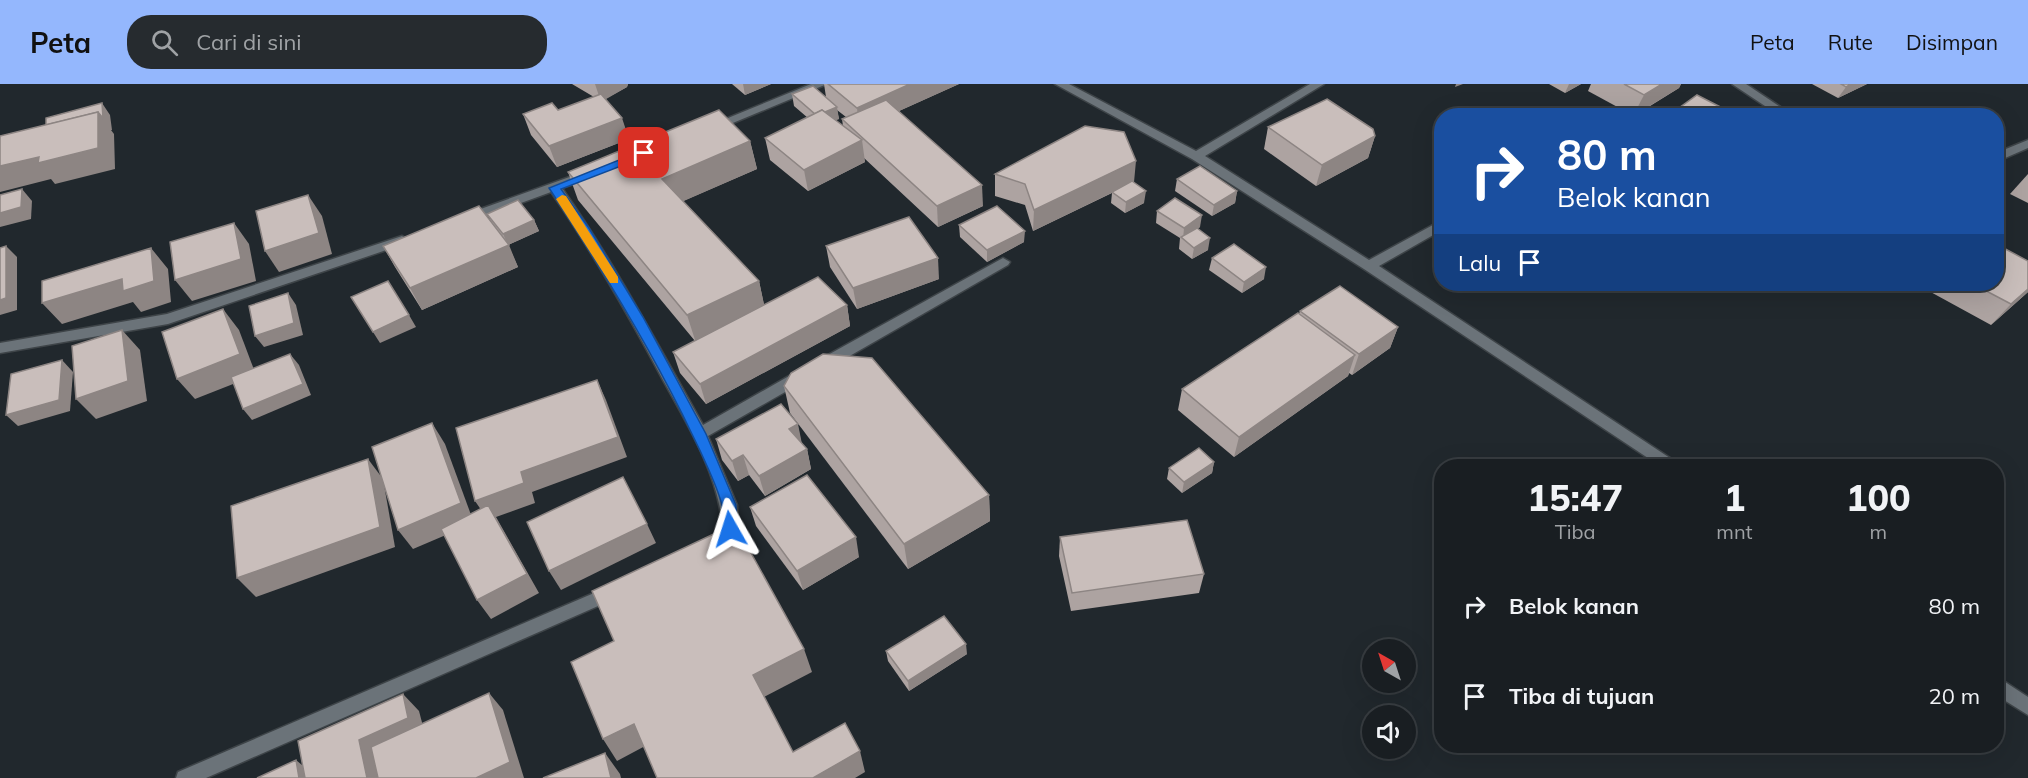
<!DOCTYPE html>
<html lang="id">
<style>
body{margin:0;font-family:Mulish,sans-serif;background:#262b2f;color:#f1f3f6;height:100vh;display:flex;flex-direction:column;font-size:22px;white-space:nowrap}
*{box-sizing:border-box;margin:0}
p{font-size:20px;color:#9fa2a5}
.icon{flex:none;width:33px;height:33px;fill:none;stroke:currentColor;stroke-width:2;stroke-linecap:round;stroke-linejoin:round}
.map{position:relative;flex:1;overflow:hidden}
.side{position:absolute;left:1434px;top:375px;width:570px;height:294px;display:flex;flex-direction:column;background:#191e22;border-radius:24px;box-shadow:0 6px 24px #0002,0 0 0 2px #373c40}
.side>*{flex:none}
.top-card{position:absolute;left:1434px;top:24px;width:570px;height:183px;border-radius:24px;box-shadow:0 6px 24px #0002,0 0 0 2px #373c40;background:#1a4fa0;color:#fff;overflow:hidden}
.needle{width:39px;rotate:321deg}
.tools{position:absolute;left:1362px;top:555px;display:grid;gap:12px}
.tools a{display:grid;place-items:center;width:54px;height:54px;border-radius:50%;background:#191e22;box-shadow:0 6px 24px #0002,0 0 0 2px #373c40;font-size:30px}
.pin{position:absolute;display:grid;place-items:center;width:51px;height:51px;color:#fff;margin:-26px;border-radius:12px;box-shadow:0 3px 9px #0006}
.me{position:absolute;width:66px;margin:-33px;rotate:354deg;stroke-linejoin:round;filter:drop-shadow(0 0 4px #0008)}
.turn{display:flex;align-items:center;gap:21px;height:126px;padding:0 24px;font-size:27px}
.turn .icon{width:78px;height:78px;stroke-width:2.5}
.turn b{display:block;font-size:42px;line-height:51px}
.then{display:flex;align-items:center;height:57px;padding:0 24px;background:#0003;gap:12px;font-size:22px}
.eta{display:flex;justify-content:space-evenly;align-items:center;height:102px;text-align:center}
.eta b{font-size:36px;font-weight:800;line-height:42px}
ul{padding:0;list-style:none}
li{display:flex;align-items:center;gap:18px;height:90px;padding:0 24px}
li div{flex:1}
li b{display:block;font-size:22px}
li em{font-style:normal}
header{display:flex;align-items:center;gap:36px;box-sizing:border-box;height:84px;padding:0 30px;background:#94b7fd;color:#111}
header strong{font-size:28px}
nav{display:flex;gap:33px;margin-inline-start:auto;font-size:21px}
.search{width:420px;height:54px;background:#262b2f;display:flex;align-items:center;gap:15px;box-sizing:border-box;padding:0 21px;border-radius:24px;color:#9fa2a5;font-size:22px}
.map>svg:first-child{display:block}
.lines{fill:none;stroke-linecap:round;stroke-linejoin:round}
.minor-casing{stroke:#3e4448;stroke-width:3}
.minor{fill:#6b7379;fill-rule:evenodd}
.wall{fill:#ada3a1;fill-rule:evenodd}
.shaded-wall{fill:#8d8583}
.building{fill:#c9bebb;stroke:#8d8583;stroke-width:1.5}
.route{fill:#1a73e8;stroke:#114b97;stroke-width:1.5}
.slow{fill:#f59e0b}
</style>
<header>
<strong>Peta</strong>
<div class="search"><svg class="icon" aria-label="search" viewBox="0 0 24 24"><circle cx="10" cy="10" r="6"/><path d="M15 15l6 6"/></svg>Cari di sini</div>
<nav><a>Peta</a><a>Rute</a><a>Disimpan</a></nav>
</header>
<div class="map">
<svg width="2028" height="694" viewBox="0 0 2028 694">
<rect width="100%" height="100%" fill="#21282d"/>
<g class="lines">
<defs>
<g id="minor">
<path d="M811,0H827L716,46L712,47L706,43Z"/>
<path d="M1055,0H1069L1196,67L1310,0H1324L1205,72L1369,176L1442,136V146L1379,182L1676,378L1678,382H1660L1364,185L1192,75Z"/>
<path d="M1732,0H1746L1794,32H1780Z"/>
<path d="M2028,56V64L1996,78V69Z"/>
<path d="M589,86L595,90L593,93L562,104C615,180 658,261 703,341L796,288L801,287L808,292L806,296L708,352L737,421L738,445C733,455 723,468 711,464L709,459L722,443C720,393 687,339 663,296C629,232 593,168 551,108L469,138L465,139L459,135L461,132Z"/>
<path d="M402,152L408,156L407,159L168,240L0,269V259L167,230Z"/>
<path d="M1003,174L1010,178L1008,181L827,285H817L815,281L817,277Z"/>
<path d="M615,500L621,502L623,507L621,512L206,694H176L178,688Z"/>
<path d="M1996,592L2028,613V631L1996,611Z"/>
</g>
</defs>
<use href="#minor" class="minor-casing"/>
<use href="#minor" class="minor"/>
</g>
<g class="wall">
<path d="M572,0H628L627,3L605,15L629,55L557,83L531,51L523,30L558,26L594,13Z"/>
<path d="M732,0H771L745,11Z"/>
<path d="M824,0H959L899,27L983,122L938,143L864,74L865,78L808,107L770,76L765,54L808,34L794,22L792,10L826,13ZM837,26L846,33L842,35L843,42L835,36L839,35Z"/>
<path d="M1549,0H1581L1565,9Z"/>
<path d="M1591,0H1681L1679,4L1634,32L1588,7Z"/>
<path d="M1812,0H1867L1838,14Z"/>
<path d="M1679,24L1738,32H1675Z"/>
<path d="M1268,43L1375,52L1368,74L1316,102L1264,65Z"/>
<path d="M750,57L757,85L683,117L759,197L764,221H847L850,242L706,320L680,289L673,268L695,257L578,116L568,88Z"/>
<path d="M995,90L1134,98L1144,119L1125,129L1111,119L1112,109L1033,147L1025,121L995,112Z"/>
<path d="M2028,90V119L2010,110Z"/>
<path d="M1177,95L1237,107L1235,119L1212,132L1175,107Z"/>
<path d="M1157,127L1200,143L1197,145L1208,166L1192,175L1179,165L1180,154L1156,139Z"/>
<path d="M487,130L534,136L539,147L508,161L518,183L422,226L395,183L383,162L492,139Z"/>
<path d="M959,141L1024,158L987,178L960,153Z"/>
<path d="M826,162L939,195L857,225L830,183Z"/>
<path d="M1212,174L1264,195L1242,209L1209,186Z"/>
<path d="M2028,177V208L1991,241L1916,200H1996Z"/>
<path d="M1300,227L1398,243L1390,264L1352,291L1349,289L1348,292L1234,373L1178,326L1182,305L1299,230Z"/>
<path d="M784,302L989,411L990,437L908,485L790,329Z"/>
<path d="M716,355L802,360L807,365L811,385L765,412L749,391L738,397L722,376Z"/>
<path d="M1214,378L1212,389L1182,409L1167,395L1169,384Z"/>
<path d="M750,423L859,473L803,506L756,442Z"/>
<path d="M1060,453L1204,490L1199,509L1071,527L1059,472Z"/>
<path d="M886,567L967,570L909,607L888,577Z"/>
</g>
<g class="shaded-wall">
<path d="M595,0H628L627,3L601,18Z"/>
<path d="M743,0H771L745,11Z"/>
<path d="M910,0H959L859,45L857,24Z"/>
<path d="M1456,0H1463L1455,3Z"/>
<path d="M1569,0H1581L1565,9Z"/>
<path d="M1662,0H1681L1679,4L1633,32L1644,11Z"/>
<path d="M1851,0H1867L1838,14L1846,3Z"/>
<path d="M102,19L110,31L112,46H111L114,50L115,85L55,100L51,95L0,108V82L98,28Z"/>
<path d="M837,23L839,35L818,43L816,32Z"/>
<path d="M622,34L629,55L557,83L549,62Z"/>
<path d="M1375,52L1368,74L1316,102L1322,81Z"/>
<path d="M862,56L865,78L808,107L804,86Z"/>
<path d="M750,57L757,85L670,123L662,95Z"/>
<path d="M1136,77L1134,98L1033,147L1034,126Z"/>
<path d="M982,101L983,122L938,143L937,122Z"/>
<path d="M22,105L32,117L31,135L0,143V129Z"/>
<path d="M1146,107L1144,119L1125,129L1126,118Z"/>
<path d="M1237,107L1235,119L1212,132L1214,121Z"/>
<path d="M308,111L322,132L332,170L279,188L265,167Z"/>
<path d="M1202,131L1200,143L1183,156L1184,144Z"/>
<path d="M534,136L539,147L508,161L503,150Z"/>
<path d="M234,139L249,160L256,197L192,217L175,196Z"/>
<path d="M1025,147L1024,158L987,178V166Z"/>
<path d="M1210,154L1208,166L1192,175L1194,164Z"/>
<path d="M509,161L518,183L422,226L410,204Z"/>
<path d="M6,162L17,173V226L0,231V216Z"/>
<path d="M151,164L168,185L171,218L141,228L133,218L62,240L42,219Z"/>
<path d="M938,174L939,195L857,225L853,204Z"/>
<path d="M1266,183L1264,195L1242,209L1244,198Z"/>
<path d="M759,197L765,225L696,259L687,231Z"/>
<path d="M2028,205V208L1991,241L2011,220Z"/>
<path d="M288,209L296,221L303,251L264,263L255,252Z"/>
<path d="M847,221L850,242L706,320L700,300Z"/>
<path d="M223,225L239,246L256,291L195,315L177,295Z"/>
<path d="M409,231L416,243L380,259L373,248Z"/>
<path d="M1398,243L1390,264L1352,291L1359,270Z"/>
<path d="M122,246L140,266L147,317L96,335L76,315Z"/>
<path d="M290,270L299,281L311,311L252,336L243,325Z"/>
<path d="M1355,271L1348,292L1234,373L1239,353Z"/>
<path d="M62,276L73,288L70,327L18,342L6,331Z"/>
<path d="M597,296L606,316L627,373L532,408L535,419L496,433L539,509L491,535L477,516L488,436L475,417L521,388Z"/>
<path d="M432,339L445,360L474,439L413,465L398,446Z"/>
<path d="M798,340L802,360L789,345Z"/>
<path d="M807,365L811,385L765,412L759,392Z"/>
<path d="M743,371L749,391L738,397L732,377Z"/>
<path d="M368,375L383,395L395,463L256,513L237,494Z"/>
<path d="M1214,378L1212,389L1182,409L1184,398Z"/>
<path d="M989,411L990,437L908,485L904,460Z"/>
<path d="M647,440L656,459L561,506L549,487Z"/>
<path d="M856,453L859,473L803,506L797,487Z"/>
<path d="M966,560L967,570L909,607L908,597Z"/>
<path d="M804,565L812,588L762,614L753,591Z"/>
<path d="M489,609L503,626L524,694H476Z"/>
<path d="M403,610L419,627L425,650L381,694H367L359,656Z"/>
<path d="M634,640L647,661L617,677L603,655Z"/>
<path d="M860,667L865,688L855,694H813Z"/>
<path d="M605,669L620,690L621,694H611Z"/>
<path d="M296,676L315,692L316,694H299Z"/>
</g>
<g class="building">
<path d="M828,0H910L857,24Z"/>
<path d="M1624,0H1662L1644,11Z"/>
<path d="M1841,0H1851L1846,3Z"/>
<path d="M813,2L837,23L825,28L822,26L815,30L792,10Z"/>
<path d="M601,10L622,34L549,62L523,30L552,19L558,26Z"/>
<path d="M1697,11L1738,32H1693L1679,24Z"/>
<path d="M1327,15L1373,45L1375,52L1322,81L1268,43Z"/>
<path d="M886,16L982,101L937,122L842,35Z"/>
<path d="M102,19L103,34L98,28L46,41V34Z"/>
<path d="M719,26L750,57L662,95L759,197L687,231L568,88Z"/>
<path d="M822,26L862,56L804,86L765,54Z"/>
<path d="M98,28V64L38,79L39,73L0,82V52Z"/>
<path d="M1085,42L1124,48L1136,77L1034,126L1025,100L995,90Z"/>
<path d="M1200,82L1237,107L1214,121L1177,95Z"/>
<path d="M1132,97L1146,107L1126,118L1112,108Z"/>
<path d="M22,105L21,123L0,129V111Z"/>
<path d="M308,111L319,149L265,167L256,127Z"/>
<path d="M1175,114L1202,131L1184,144L1157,127Z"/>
<path d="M518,116L534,136L503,150L487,130Z"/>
<path d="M479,122L509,161L410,204L383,162Z"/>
<path d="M997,122L1025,147L987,166L959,141Z"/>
<path d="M909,133L938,174L853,204L826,162Z"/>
<path d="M234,139L241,175L175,196L170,158Z"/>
<path d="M1197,144L1210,154L1194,164L1181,153Z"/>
<path d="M1234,160L1266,183L1244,198L1212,174Z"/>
<path d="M1996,160L2028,177V205L2011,220L1973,200H1996Z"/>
<path d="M6,162V214L0,216V164Z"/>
<path d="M151,164L154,197L123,207L122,195L42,219V197Z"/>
<path d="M818,193L847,221L700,300L673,268Z"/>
<path d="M388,197L409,231L373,248L351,213Z"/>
<path d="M1340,202L1398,243L1359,270L1300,227Z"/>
<path d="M288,209L294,239L255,252L249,222Z"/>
<path d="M223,225L240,270L177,295L162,248Z"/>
<path d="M1298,229L1355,271L1239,353L1182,305Z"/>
<path d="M122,246L128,297L76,315L72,262Z"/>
<path d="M290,270L303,300L243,325L231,293Z"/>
<path d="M823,270L872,274L989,411L904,460L784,302L791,289Z"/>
<path d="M62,276L59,316L6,331L11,290Z"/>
<path d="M597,296L618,353L521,388L524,399L475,417L456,344Z"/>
<path d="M781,320L798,340L789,345L807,365L759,392L743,371L732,377L716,355Z"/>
<path d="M432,339L461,419L398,446L372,363Z"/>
<path d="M1199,364L1214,378L1184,398L1169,384Z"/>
<path d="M368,375L380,443L237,494L231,422Z"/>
<path d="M807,391L856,453L797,487L750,423Z"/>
<path d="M623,393L647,440L549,487L527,438Z"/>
<path d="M488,421L527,490L477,516L441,445Z"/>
<path d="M1187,436L1204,490L1072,509L1060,453Z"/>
<path d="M735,440L804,565L753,591L793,668L845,639L860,667L813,694H657L634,640L603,655L571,578L614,557L592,507Z"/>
<path d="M944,532L966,560L908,597L886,567Z"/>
<path d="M489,609L510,678L476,694H378L371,663Z"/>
<path d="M403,610L408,634L359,656L367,694H305L298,657Z"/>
<path d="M605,669L611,694H543Z"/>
<path d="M296,676L299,694H257Z"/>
</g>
<path class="route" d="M644,66L647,67V72L561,105L589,144L643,233L706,350L736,421L737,445L735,449H724C720,440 724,431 722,422C719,406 700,366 692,350C651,264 601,183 549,104Z"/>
<path class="slow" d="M562,111L566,112L618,193V199H610L556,115Z"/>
</svg>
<div class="tools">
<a><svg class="needle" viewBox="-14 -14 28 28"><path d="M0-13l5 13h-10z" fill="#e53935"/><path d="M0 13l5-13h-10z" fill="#9fa2a5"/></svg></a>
<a><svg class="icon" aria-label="sound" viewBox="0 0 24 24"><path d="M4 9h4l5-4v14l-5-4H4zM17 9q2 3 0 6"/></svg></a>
</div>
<div class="pin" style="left:644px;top:69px;background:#d93025"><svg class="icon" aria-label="arrive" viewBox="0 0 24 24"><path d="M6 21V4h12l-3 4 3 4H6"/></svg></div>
<svg class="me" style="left:730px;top:445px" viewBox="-20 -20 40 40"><path d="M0-17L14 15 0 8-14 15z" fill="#1a73e8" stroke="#fff" stroke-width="4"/></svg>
<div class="top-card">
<div class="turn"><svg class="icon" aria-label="right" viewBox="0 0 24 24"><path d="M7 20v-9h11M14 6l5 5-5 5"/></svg><div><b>80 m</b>Belok kanan</div></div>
<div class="then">Lalu<svg class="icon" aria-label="arrive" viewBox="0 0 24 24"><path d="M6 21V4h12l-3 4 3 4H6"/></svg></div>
</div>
<section class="side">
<div class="eta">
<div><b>15:47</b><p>Tiba</p></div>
<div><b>1</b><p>mnt</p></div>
<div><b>100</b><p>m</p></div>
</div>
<ul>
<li><svg class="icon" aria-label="right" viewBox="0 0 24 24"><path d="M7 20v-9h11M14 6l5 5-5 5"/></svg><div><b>Belok kanan</b></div><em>80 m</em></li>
<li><svg class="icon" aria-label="arrive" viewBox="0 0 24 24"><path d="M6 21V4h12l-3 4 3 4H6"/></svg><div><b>Tiba di tujuan</b></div><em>20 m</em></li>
</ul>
</section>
</div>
